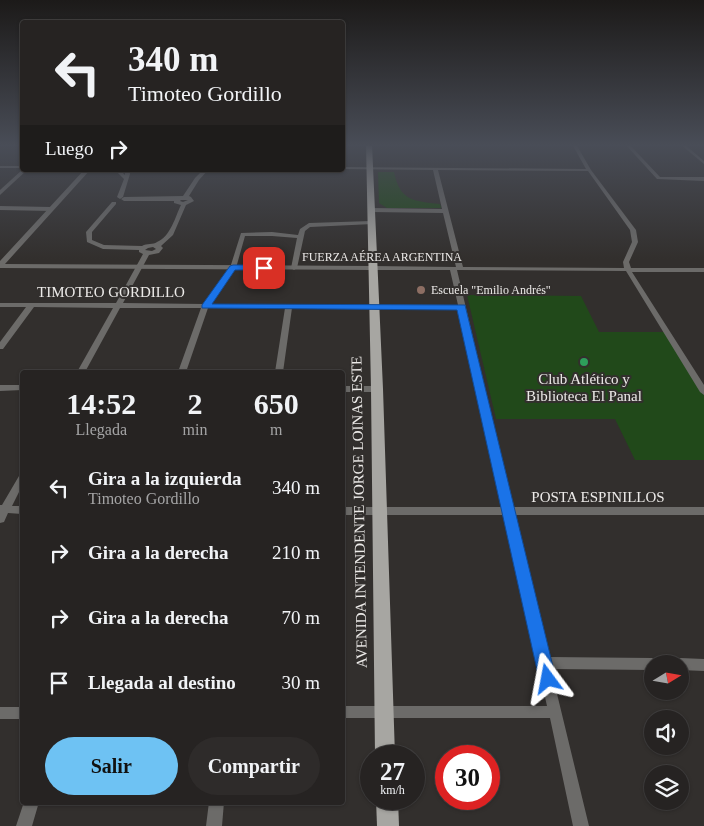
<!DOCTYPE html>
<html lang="es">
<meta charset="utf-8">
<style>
body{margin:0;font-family:"Times New Roman",serif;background:#2e2b2a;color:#f1f3f6;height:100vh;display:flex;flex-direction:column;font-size:19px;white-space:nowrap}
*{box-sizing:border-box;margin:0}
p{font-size:16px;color:#a4a4a5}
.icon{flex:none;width:28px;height:28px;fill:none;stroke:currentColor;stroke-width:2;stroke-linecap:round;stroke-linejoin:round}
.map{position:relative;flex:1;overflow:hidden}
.details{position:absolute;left:20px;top:370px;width:325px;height:435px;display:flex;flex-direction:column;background:#262322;border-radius:5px;box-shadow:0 1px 4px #0004,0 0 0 1px #424040}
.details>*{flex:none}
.hud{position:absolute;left:20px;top:20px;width:325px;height:152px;border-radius:5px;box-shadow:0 1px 4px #0004,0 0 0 1px #424040;background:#262322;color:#f1f3f6;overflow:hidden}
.needle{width:32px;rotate:79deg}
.buttons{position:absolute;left:644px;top:655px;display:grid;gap:10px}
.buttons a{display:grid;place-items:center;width:45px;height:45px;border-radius:50%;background:#262322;box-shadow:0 1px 4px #0004,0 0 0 1px #424040;font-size:25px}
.speed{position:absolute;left:360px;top:745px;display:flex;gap:10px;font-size:25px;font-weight:700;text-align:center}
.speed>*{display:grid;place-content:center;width:65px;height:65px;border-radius:50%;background:#262322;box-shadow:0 1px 4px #0004,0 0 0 1px #424040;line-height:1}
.speed small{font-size:12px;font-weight:400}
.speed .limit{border:8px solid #d22;background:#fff;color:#111}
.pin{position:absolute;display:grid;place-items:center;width:42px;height:42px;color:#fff;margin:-21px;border-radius:10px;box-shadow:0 2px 8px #0006}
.me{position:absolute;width:55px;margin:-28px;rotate:347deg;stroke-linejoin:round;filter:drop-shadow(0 0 4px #0008)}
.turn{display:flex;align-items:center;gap:18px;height:105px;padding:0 25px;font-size:22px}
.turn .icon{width:65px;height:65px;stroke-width:2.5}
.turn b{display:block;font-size:35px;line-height:42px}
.then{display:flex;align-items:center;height:48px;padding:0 25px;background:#0003;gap:10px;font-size:19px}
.eta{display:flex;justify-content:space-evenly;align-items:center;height:85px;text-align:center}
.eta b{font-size:30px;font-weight:800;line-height:35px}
.button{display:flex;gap:10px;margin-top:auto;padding:10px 25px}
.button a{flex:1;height:58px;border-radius:30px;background:#6ec2f3;color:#111;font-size:20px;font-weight:800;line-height:58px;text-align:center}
.button a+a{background:#2e2b2a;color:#f1f3f6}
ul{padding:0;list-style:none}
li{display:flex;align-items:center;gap:15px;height:65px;padding:0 25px}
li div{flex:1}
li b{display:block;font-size:19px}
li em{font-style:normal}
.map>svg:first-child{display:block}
.green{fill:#21491a}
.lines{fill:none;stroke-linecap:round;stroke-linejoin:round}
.minor{fill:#6c6b69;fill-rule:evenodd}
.tertiary{fill:#6c6b69;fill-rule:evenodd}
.primary{fill:#a7a6a2;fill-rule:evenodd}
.route{fill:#1a73e8;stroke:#114b97}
.education-dot{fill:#8d6e63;stroke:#322f2d;stroke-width:2}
.leisure-dot{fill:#2e9e5b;stroke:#322f2d;stroke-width:2}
.labels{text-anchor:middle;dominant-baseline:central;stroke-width:4;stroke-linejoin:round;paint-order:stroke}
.far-street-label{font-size:12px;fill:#eceae8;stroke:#322f2d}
.far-poi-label{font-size:12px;fill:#eceae8;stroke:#322f2d;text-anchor:start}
.street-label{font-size:15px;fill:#eceae8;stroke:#322f2d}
.poi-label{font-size:15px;fill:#eceae8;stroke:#322f2d}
</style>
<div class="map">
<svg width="704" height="826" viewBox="0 0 704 826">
<rect width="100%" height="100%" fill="#322f2d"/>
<g class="green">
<path d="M378,172H394C400,201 413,201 440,204L441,208H387L379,203Z"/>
<path d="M467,295L581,296L599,332H666L704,392V460H635L615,419H496Z"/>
</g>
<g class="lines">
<g class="minor">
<path d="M572,144H576L591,170L636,230L638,242L629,262L631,268H704V272H632L704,385V395L700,392L626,271L457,270L513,507H704V515H515L549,657L652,658L656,660L658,664H652V670L551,669L589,826H573L550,718H342V706H547L504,515H342V507H503L459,309L292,308L283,372H275L285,308H208L186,372H178L201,308H120L85,372H77L113,308L34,307L3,349H0V342L26,307H0V303H116L143,254L139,252V250L103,249L87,242L86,232L112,202H116V204L92,232V240L104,245L142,246C147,243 153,245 157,242C171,236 175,217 181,205L174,203V201H124L121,199L124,197L183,196L195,178L203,170H208L199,180L189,196L191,197L194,201L186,205L173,235L161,246L163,248L159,253L149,255L123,303L204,304L230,268L241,233L272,232L298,235L300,229L309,223L371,221L374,223L373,224L310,227L305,231L297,268L294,270L291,268L297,238L272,236H245L236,268L211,304L458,305L450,270H372L369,268L372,266L456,267L443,213L371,212L368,210L371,208L442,209L433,170L342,169V167L586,169ZM438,170L588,171L630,230L632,242L623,262L624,268L463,267ZM181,200H188L183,202L180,201ZM153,247L156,249L152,251L145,250L148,248Z"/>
<path d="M625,144H629L660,177H704V181L657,179Z"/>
<path d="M680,144H684L704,161V164Z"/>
<rect x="0" y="166" width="22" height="2"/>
<path d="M22,170H27L0,195V190Z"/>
<path d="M115,170H120L125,175V170H129L130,174L123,197L120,199L117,197L124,179Z"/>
<path d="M0,206L51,207L54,209L51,211L0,210Z"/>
<path d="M0,385H22V390L0,391Z"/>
<path d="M342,386H377L381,389L377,392H342Z"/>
<path d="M22,475V486L12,506H22V514L8,513L4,522L0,523V505H2L19,476Z"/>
<path d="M680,658L704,659V671L680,670V664H674L676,660Z"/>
<rect x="0" y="707" width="22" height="12"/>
<path d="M24,802H39L32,826H16Z"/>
<path d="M209,802H224L222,826H206Z"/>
</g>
<path class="tertiary" d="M84,170H90L5,264L372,266L376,268L372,270L0,268V261Z"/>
<g class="primary">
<path d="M366,144H372L383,389L395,756H375L371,389Z"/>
<path d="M376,799H398L399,826H377Z"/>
</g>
</g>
<linearGradient id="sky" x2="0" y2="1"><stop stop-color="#1c1a19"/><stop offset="0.56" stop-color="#494d57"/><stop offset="1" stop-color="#494d57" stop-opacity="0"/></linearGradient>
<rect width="704" height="259" fill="url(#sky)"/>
<path class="route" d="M233,265H264L268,268L264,270H235L212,304L465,305L556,679L554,684L548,687L542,684L539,679L457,310L202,308V305L230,266Z"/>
<circle class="education-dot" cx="421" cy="290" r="5"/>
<circle class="leisure-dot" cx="584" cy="362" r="5"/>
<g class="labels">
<g class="far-street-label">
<text x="382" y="257">FUERZA AÉREA ARGENTINA</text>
</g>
<g class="far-poi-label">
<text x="431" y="290">Escuela "Emilio Andrés"</text>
</g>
<g class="street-label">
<text x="111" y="292">TIMOTEO GORDILLO</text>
<text x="598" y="497">POSTA ESPINILLOS</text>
<text transform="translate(359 512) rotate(-91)">AVENIDA INTENDENTE JORGE LOINAS ESTE</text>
</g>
<g class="poi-label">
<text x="584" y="379">Club Atlético y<tspan x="584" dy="17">Biblioteca El Panal</tspan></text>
</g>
</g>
</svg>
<div class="buttons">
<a><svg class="needle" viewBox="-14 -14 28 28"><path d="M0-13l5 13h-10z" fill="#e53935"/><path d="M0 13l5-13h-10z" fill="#a4a4a5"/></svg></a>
<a><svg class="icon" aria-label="sound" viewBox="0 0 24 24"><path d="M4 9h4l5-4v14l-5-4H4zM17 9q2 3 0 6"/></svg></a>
<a><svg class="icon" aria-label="layers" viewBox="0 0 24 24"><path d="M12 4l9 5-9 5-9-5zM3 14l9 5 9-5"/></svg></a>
</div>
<div class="speed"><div>27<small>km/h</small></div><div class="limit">30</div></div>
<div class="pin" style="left:264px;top:268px;background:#d93025"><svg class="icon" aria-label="arrive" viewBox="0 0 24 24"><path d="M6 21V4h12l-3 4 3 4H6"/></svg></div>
<svg class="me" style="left:548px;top:679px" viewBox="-20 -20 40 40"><path d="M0-17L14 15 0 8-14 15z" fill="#1a73e8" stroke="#fff" stroke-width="4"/></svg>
<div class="hud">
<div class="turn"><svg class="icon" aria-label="left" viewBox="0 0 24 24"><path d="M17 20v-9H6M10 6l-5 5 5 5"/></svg><div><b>340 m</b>Timoteo Gordillo</div></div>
<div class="then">Luego<svg class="icon" aria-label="right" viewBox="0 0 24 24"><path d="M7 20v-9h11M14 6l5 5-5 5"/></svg></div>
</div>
<section class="details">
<div class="eta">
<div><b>14:52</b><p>Llegada</p></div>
<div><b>2</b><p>min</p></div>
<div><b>650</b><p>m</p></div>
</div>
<ul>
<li><svg class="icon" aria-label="left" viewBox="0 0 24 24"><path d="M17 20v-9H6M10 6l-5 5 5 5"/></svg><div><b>Gira a la izquierda</b><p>Timoteo Gordillo</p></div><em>340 m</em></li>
<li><svg class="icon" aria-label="right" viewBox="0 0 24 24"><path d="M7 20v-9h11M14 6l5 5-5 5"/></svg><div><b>Gira a la derecha</b></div><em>210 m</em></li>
<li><svg class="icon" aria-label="right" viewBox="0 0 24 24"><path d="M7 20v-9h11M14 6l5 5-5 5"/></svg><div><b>Gira a la derecha</b></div><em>70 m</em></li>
<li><svg class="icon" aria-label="arrive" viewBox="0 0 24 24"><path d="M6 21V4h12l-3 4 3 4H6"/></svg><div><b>Llegada al destino</b></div><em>30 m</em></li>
</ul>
<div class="button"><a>Salir</a><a>Compartir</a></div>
</section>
</div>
